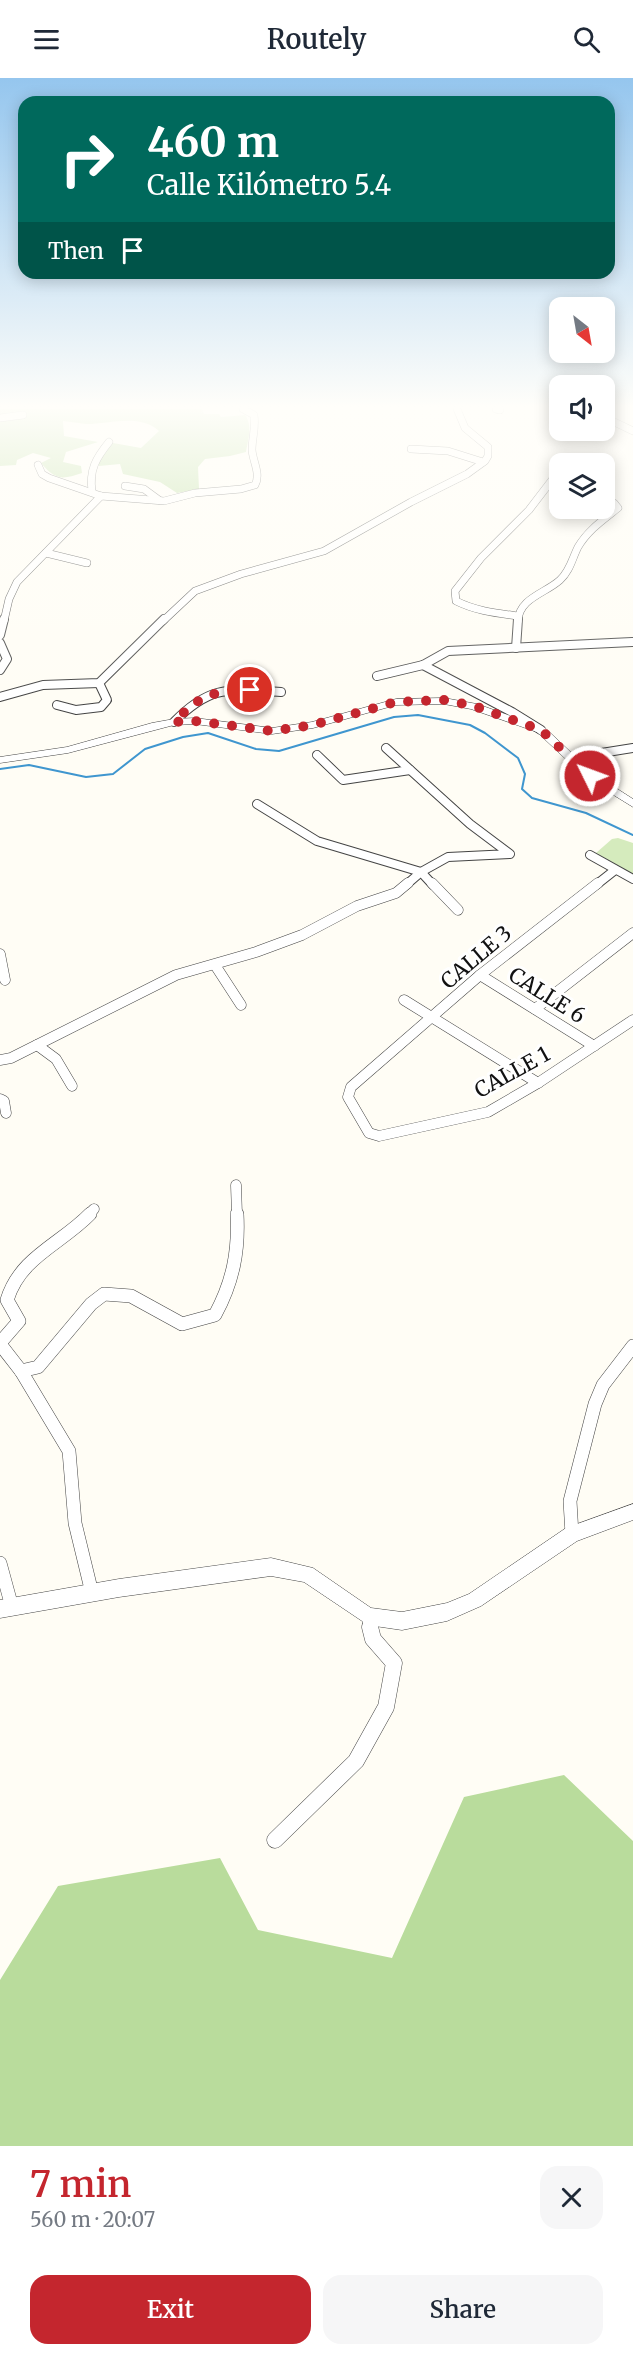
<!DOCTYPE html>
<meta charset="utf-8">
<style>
body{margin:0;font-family:Merriweather,serif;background:#f6f6f7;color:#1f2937;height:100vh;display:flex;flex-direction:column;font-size:22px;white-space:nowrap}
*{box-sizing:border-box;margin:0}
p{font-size:20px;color:#747a83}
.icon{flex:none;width:33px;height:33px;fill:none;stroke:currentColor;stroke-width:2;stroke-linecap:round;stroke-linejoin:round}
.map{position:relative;height:2068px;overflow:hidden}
.sheet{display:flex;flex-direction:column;background:#fff;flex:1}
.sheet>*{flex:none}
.banner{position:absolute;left:18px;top:18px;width:597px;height:183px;border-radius:18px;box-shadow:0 3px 15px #0003;background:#00695c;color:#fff;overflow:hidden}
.needle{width:39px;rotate:149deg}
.buttons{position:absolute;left:549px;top:219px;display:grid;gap:12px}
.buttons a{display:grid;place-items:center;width:66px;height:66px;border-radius:12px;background:#fff;box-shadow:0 3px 15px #0003;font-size:30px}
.pin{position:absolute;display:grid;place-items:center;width:51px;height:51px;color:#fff;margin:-26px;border:3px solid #fff;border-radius:50%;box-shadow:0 2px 6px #0007}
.me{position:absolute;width:66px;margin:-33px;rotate:312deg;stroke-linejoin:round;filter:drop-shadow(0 0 4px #0008)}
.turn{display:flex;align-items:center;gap:21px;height:126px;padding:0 30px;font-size:27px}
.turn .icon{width:78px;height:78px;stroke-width:2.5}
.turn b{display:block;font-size:42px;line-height:51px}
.then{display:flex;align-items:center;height:57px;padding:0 30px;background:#0003;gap:12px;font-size:22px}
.round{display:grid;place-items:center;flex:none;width:63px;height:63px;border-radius:18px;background:#f6f6f7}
.head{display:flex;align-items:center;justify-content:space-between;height:102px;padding:0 30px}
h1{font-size:36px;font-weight:600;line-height:45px;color:#c4262e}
.button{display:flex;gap:12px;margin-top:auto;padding:12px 30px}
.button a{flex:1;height:69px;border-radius:18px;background:#c4262e;color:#fff;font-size:24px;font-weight:600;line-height:69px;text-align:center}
.button a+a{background:#f6f6f7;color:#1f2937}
header{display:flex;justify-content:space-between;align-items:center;height:78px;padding:0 30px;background:#fff;font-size:27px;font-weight:600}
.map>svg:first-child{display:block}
.green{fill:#d5ebbd}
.forest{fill:#b9dc9c}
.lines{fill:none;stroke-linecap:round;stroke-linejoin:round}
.stream{stroke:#3f96cf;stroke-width:2}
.minor-far4-casing{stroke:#444;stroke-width:8}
.minor-far3-casing{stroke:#444;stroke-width:10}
.minor-far2-casing{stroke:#444;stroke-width:11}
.minor-far1-casing{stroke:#444;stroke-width:14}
.minor-casing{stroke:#444;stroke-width:17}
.tertiary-casing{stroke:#444;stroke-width:1}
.minor-far4{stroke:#fff;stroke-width:7}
.minor-far3{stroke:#fff;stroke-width:8}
.minor-far2{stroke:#fff;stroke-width:10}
.minor-far1{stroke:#fff;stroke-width:13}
.minor{stroke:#fff;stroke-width:16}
.tertiary{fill:#fff;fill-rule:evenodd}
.route{stroke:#c4262e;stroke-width:10;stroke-dasharray:0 18}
.labels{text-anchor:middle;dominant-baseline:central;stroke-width:6;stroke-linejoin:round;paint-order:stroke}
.street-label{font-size:21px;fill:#111;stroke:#fff}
</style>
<header><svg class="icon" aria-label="menu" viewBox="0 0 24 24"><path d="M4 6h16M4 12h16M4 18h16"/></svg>Routely<svg class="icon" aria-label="search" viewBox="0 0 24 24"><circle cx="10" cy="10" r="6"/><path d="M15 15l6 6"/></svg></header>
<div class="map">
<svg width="633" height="2068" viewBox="0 0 633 2068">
<rect width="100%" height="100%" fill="#fffdf5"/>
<path class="green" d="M618,760L633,765V796L596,775L612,761Z"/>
<g class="forest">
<path d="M0,331H202L204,336H219L221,339L245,337C253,348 248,361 246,374L230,378L205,381L198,389L199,411L177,415L160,404L123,396L120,386L99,388V380L113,365L141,370L159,353C140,335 110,346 86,346C79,345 71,344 63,343L64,358L98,364L66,374L63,384L81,388L82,395C62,402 55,402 41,385L51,380L33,375L17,382L16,387L0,388Z"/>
<path d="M564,1697L633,1763V2068H0V1902L58,1808L220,1780L258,1852L392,1880L464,1719Z"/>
</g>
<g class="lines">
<path class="stream" d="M0,691L29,687L86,699L113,696L145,671L183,659L208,655L256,671L279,673L394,639L418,637L470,647L485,655L518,680L525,696L522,711L532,720L586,735L633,757"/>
<defs>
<g id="minor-far4">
<path d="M496,331L500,332"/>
<path d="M604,339L633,353"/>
<path d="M0,340L23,337"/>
<path d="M411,371L448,373L483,384"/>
<path d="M38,387L42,396L49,400L101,418L164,423L195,415L241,411L255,407C261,396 253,384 252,372C252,360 256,350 254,337L243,331"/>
<path d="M125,408L144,411L159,422"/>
<path d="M92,413C89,392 96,380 109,364"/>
<path d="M46,475L87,485"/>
<path d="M518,538C496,535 476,533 456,523L455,513L481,480L529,432L552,402L560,397"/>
<path d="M4,543L9,521L17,504L101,418"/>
<path d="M163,543L195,513L241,496L324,473L411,424L467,396L485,383L488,378V369L465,350L457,331"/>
<path d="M518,543C519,520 546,515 560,502C570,493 572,481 578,469C588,452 603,442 618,430L614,425L604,422"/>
</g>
<g id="minor-far3">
<path d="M0,557L4,541"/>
<path d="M0,565L7,581L0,592"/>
<path d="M516,570L518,541"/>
<path d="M423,587L512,634L541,652"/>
<path d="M377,598L423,587L448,573L632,564"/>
<path d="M0,619L43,607L99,605L164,541"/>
<path d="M57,627L76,632L101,629L107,622L99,605"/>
<path d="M174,644C212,605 231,612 281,614"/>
<path d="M386,670L470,746L510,776L448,779L421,794L406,807"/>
<path d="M317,677L343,702L410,692"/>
<path d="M570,680L633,670"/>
<path d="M257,726L317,763L421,794L433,807"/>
<path d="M590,777L633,801"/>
<path d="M596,807L615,792"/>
</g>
<g id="minor-far2">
<path d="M432,805L458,832"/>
<path d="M598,805L480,897L351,1009L348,1019L369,1055L379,1058L488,1034L538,1005L633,942"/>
<path d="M0,876L5,902"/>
<path d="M215,887L241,927"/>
<path d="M480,897L594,968"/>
<path d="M404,922L538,1005"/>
<path d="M535,931L633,855"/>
<path d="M37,967L56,981L72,1008"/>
<path d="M0,982L11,980L176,897L256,874L302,857L357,828L396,815L408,805"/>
<path d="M0,1021L4,1023L6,1035"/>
<path d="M236,1107L237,1137"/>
<path d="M88,1137L94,1131"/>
</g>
<g id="minor-far1">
<path d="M0,1265L19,1243L7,1222C20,1179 61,1166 90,1136"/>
<path d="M0,1266L21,1293L69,1373L75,1445L92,1515"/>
<path d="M21,1293L38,1289L91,1226L104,1216L131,1218L182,1246L215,1237C233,1204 239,1173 237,1136"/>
<path d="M572,1456L570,1423L595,1326L603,1307L633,1268"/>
<path d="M0,1485L12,1529"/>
<path d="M368,1538L371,1551"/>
</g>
<path id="minor" d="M275,1762L356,1683L386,1629L394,1585L373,1561L370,1549"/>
<g id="tertiary">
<path d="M444,620L477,626L545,650L594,696L633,721V729L586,700L537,654L471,631L444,626L396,627L313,650L272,656L195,646L174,647L68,675L0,685V679L67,669L152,645L174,641L195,640L272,650L312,644L396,621Z"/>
<path d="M633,1426V1442L577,1463L481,1528L447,1543L402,1552L368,1547L304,1504L271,1498L119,1519L0,1540V1522L119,1501L271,1480L313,1490L371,1530L402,1534L447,1525L469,1516L566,1450Z"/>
</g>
</defs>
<use href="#minor-far4" class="minor-far4-casing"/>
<use href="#minor-far3" class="minor-far3-casing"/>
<use href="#minor-far2" class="minor-far2-casing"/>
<use href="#minor-far1" class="minor-far1-casing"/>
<use href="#minor" class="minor-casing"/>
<use href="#tertiary" class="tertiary-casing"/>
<use href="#minor-far4" class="minor-far4"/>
<use href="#minor-far3" class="minor-far3"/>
<use href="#minor-far2" class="minor-far2"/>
<use href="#minor-far1" class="minor-far1"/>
<use href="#minor" class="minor"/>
<use href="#tertiary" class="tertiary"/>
</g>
<linearGradient id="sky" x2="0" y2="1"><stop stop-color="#95c6ee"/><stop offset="0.53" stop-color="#fffefa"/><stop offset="1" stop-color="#fffefa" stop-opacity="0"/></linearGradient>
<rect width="633" height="620" fill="url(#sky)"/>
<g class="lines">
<path class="route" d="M250,612C210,614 202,616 174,644L195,643L272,653L313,647L396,624L444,622L474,628L541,652L590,698"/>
</g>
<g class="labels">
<g class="street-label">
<text transform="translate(476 879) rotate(-40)">CALLE 3</text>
<text transform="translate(547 917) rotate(32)">CALLE 6</text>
<text transform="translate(512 994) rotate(-29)">CALLE 1</text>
</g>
</g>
</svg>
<div class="buttons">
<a><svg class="needle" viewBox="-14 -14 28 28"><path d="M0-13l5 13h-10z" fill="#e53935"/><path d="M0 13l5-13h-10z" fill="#747a83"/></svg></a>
<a><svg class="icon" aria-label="sound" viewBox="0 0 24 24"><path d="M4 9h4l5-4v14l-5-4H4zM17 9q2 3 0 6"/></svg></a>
<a><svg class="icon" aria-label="layers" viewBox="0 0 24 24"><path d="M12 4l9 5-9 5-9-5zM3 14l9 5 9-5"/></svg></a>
</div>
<div class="pin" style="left:250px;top:612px;background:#d93025"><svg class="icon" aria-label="arrive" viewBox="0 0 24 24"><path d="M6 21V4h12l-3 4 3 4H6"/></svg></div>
<svg class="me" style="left:590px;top:698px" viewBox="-20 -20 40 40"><circle r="17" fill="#c4262e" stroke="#fff" stroke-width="3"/><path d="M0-11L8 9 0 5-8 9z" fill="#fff"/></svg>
<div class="banner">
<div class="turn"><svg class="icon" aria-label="right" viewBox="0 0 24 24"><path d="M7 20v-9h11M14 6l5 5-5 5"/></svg><div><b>460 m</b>Calle Kilómetro 5.4</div></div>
<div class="then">Then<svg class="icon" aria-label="arrive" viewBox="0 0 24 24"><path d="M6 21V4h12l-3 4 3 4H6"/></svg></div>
</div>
</div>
<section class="sheet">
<div class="head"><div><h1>7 min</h1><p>560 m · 20:07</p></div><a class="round"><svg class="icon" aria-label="close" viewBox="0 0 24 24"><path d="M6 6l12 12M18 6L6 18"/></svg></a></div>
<div class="button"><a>Exit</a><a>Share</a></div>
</section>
